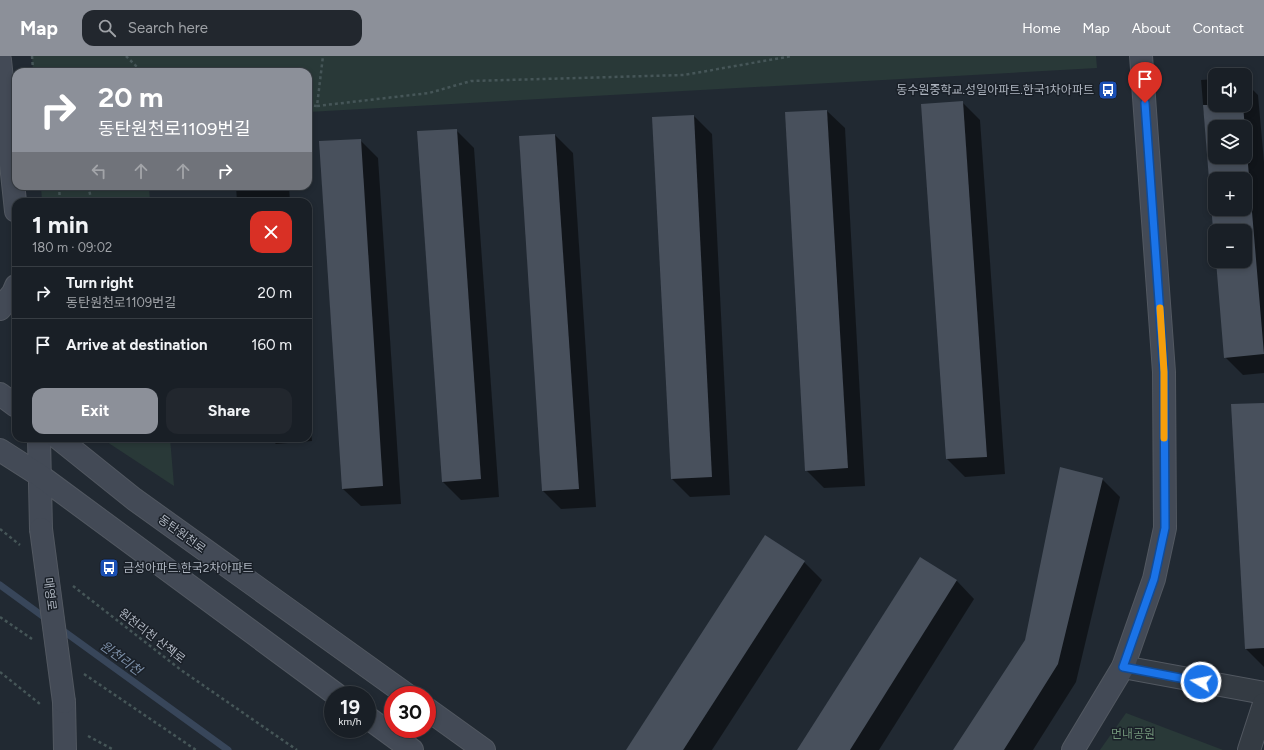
<!DOCTYPE html>
<meta charset="utf-8">
<style>
body{margin:0;font-family:Figtree,"Noto Sans KR",sans-serif;background:#22272e;color:#f1f3f6;height:100vh;display:flex;flex-direction:column;font-size:15px;white-space:nowrap}
*{box-sizing:border-box;margin:0}
p{font-size:13px;color:#9fa2a7}
.icon{flex:none;width:22px;height:22px;fill:none;stroke:currentColor;stroke-width:2;stroke-linecap:round;stroke-linejoin:round}
.map{position:relative;flex:1;overflow:hidden}
.details{position:absolute;left:12px;top:142px;width:300px;height:244px;display:flex;flex-direction:column;background:#191f26;border-radius:12px;box-shadow:0 2px 6px #0003,0 0 0 1px #373d43}
.details>*{flex:none}
.guide{position:absolute;left:12px;top:12px;width:300px;height:122px;border-radius:12px;box-shadow:0 2px 6px #0003,0 0 0 1px #373d43;background:#8c9099;color:#fff;overflow:hidden}
.controls{position:absolute;left:1208px;top:12px;display:grid;gap:8px}
.controls a{display:grid;place-items:center;width:44px;height:44px;border-radius:8px;background:#191f26;box-shadow:0 2px 6px #0003,0 0 0 1px #373d43;font-size:20px}
.speed{position:absolute;left:324px;top:630px;display:flex;gap:8px;font-size:20px;font-weight:700;text-align:center}
.speed>*{display:grid;place-content:center;width:52px;height:52px;border-radius:50%;background:#191f26;box-shadow:0 2px 6px #0003,0 0 0 1px #373d43;line-height:1}
.speed small{font-size:10px;font-weight:400}
.speed .limit{border:6px solid #d22;background:#fff;color:#111}
.pin{position:absolute;display:grid;place-items:center;width:34px;height:34px;color:#fff;margin:-41px -17px;border-radius:50% 50% 50% 0;rotate:-45deg;box-shadow:0 0 4px #0007}
.pin .icon{rotate:45deg}
.me{position:absolute;width:44px;margin:-22px;rotate:280deg;stroke-linejoin:round;filter:drop-shadow(0 0 3px #0008)}
.turn{display:flex;align-items:center;gap:14px;height:84px;padding:0 20px;font-size:18px}
.turn .icon{width:52px;height:52px;stroke-width:2.5}
.turn b{display:block;font-size:28px;line-height:34px}
.lanes{display:flex;align-items:center;height:38px;padding:0 20px;background:#0003;justify-content:center;gap:20px;direction:ltr}
.lanes .off{opacity:.35}
.round{display:grid;place-items:center;flex:none;width:42px;height:42px;border-radius:12px;background:#22272e}
.summary{display:flex;align-items:center;justify-content:space-between;height:68px;padding:0 20px}
h1{font-size:24px;font-weight:700;line-height:30px}
.primary-button{display:flex;gap:8px;margin-top:auto;padding:8px 20px}
.primary-button a{flex:1;height:46px;border-radius:12px;background:#8c9099;color:#fff;font-size:16px;font-weight:700;line-height:46px;text-align:center}
.primary-button a+a{background:#22272e;color:#f1f3f6}
ul{padding:0;list-style:none}
li{display:flex;align-items:center;gap:12px;height:52px;padding:0 20px;border-top:1px solid #373d43}
li div{flex:1}
li b{display:block;font-size:15px}
li em{font-style:normal}
header{display:flex;align-items:center;gap:24px;box-sizing:border-box;height:56px;padding:0 20px;background:#8c9099;color:#fff}
header strong{font-size:19px}
nav{display:flex;gap:22px;margin-inline-start:auto;font-size:14px}
.search{width:280px;height:36px;background:#22272e;display:flex;align-items:center;gap:10px;box-sizing:border-box;padding:0 14px;border-radius:12px;color:#9fa2a7;font-size:15px}
.map>svg:first-child{display:block}
.green{fill:#293938}
.shadow{fill:#0007;fill-rule:evenodd}
.lines{fill:none;stroke-linecap:round;stroke-linejoin:round}
.stream{stroke:#38465a;stroke-width:7}
.building{fill:#48505c;fill-rule:evenodd}
.street-casing{stroke:#525861;stroke-width:24}
.secondary-casing{stroke:#525861;stroke-width:24}
.path{stroke:#465658;stroke-width:2.5;stroke-dasharray:3 3;stroke-linecap:butt}
.street{stroke:#343b43;stroke-width:22}
.secondary{stroke:#434a56;stroke-width:22}
.secondary-bridge-casing{stroke:#525861;stroke-width:24;stroke-linecap:butt}
.secondary-bridge{stroke:#434a56;stroke-width:22}
.route-casing{stroke:#114b97;stroke-width:10}
.route{stroke:#1a73e8;stroke-width:7}
.slow{stroke:#f59e0b;stroke-width:7}
.labels{text-anchor:middle;dominant-baseline:central;stroke-width:3;stroke-linejoin:round;paint-order:stroke}
.poi-label{font-size:12px;fill:#aeb5c0;stroke:#1a2028;text-anchor:end}
.street-label{font-size:12px;fill:#aeb5c0;stroke:#1a2028}
.park-label{font-size:12px;fill:#709378;stroke:#1a2028}
.water-label{font-size:13px;font-style:italic;fill:#7a8da5;stroke:#1a2028}
</style>
<header>
<strong>Map</strong>
<div class="search"><svg class="icon" aria-label="search" viewBox="0 0 24 24"><circle cx="10" cy="10" r="6"/><path d="M15 15l6 6"/></svg>Search here</div>
<nav><a>Home</a><a>Map</a><a>About</a><a>Contact</a></nav>
</header>
<div class="map">
<svg width="1264" height="694" viewBox="0 0 1264 694">
<rect width="100%" height="100%" fill="#212932"/>
<g class="green">
<path d="M32,0H1096L1097,12L308,56V16H33Z"/>
<path d="M41,130H149L150,146H42Z"/>
<path d="M101,382H170L174,430Z"/>
<path d="M1126,657L1223,694H1100Z"/>
</g>
<g class="shadow">
<path d="M1215,23V49H1245V26L1258,39L1264,106V317L1243,319L1225,301L1217,205H1245V175H1215V186L1201,24ZM1215,71H1245V101H1215ZM1215,123H1245V153H1215Z"/>
<path d="M962,46L980,64L1005,418L965,421L947,403Z"/>
<path d="M827,55L845,72L865,430L824,432L806,414Z"/>
<path d="M694,60L712,78L730,439L690,441L672,423Z"/>
<path d="M456,74L474,92L499,441L461,444L443,426Z"/>
<path d="M555,79L573,97L596,451L561,453L543,435L520,81Z"/>
<path d="M360,84L378,102L401,448L361,450L343,433Z"/>
<path d="M236,130H289L290,146H237Z"/>
<path d="M308,345L312,385L276,388L270,382H308Z"/>
<path d="M1264,348V611L1246,593Z"/>
<path d="M1102,423L1120,441L1076,626L1033,694H954L1026,585Z"/>
<path d="M920,502L957,525L974,543L879,694H799Z"/>
<path d="M804,506L822,524L712,694H627Z"/>
</g>
<g class="lines">
<g class="stream">
<path d="M0,529L48,564"/>
<path d="M58,571L228,694"/>
</g>
</g>
<g class="building">
<path d="M963,45L987,401L946,403L921,48Z"/>
<path d="M1203,49H1243L1264,298L1224,302L1216,205H1245V175H1215V198ZM1215,71H1245V101H1215ZM1215,123H1245V153H1215Z"/>
<path d="M827,54L848,412L805,415L785,56Z"/>
<path d="M694,59L712,421L671,423L652,61Z"/>
<path d="M457,73L481,423L442,426L417,75Z"/>
<path d="M555,78L579,433L542,435L519,80Z"/>
<path d="M361,83L383,430L342,433L319,85Z"/>
<path d="M1264,347V592L1245,593L1231,348Z"/>
<path d="M1060,411L1103,422L1058,608L1004,694H953L1025,584Z"/>
<path d="M765,479L805,505L683,694H626Z"/>
<path d="M920,501L957,524L850,694H797Z"/>
</g>
<g class="lines">
<defs>
<g id="street">
<path d="M1123,611L1264,637"/>
<path d="M1249,694L1264,648"/>
</g>
<g id="secondary">
<path d="M0,4L16,155"/>
<path d="M0,253L13,237L16,230"/>
<path d="M0,338L16,350"/>
<path d="M39,382L41,473"/>
<path d="M58,382L134,443L407,639"/>
<path d="M0,394L39,419L337,639"/>
<path d="M64,646L65,694"/>
<path d="M427,653L484,694"/>
<path d="M367,661L412,694"/>
<path d="M1073,694L1123,611L1154,523L1165,472L1164,316L1141,0"/>
</g>
</defs>
<use href="#street" class="street-casing"/>
<use href="#secondary" class="secondary-casing"/>
<g class="path">
<path d="M32,0L33,13L40,16"/>
<path d="M126,0L142,16"/>
<path d="M308,49L317,50L323,0"/>
<path d="M317,50L429,37L471,25L684,19L792,0"/>
<path d="M59,130L60,146"/>
<path d="M88,130L92,146"/>
<path d="M117,382L118,384"/>
<path d="M0,473L20,489"/>
<path d="M73,530L181,614L297,694"/>
<path d="M0,561L32,583"/>
<path d="M0,616L40,648"/>
<path d="M84,618L196,694"/>
<path d="M88,680L114,694"/>
</g>
<use href="#street" class="street"/>
<use href="#secondary" class="secondary"/>
<defs>
<path id="secondary-bridge" d="M41,473L64,646"/>
</defs>
<use href="#secondary-bridge" class="secondary-bridge-casing"/>
<use href="#secondary-bridge" class="secondary-bridge"/>
</g>
<g class="lines">
<defs>
<path id="route" d="M1145,47L1164,316L1165,472L1154,523L1123,611L1201,626"/>
</defs>
<use href="#route" class="route-casing"/>
<use href="#route" class="route"/>
<path class="slow" d="M1160,252L1164,316V382"/>
</g>
<defs>
<symbol id="bus-square" viewBox="-11 -11 22 22"><rect x="-9" y="-9" width="18" height="18" rx="4" fill="#1a4fb4" stroke="#1a2028"/><path d="M-5-6H5V4H4V6H2V4H-2V6H-4V4H-5ZM-3.5-4V0h7V-4ZM-3.5 1.2v1.5H-2V1.2ZM2 1.2v1.5H3.5V1.2Z" fill="#fff"/></symbol>
</defs>
<g fill-rule="evenodd">
<use href="#bus-square" x="1097" y="23" width="22" height="22"/>
<use href="#bus-square" x="98" y="501" width="22" height="22"/>
</g>
<g class="labels">
<g class="poi-label">
<text x="1094" y="34">동수원중학교.성일아파트.한국1차아파트</text>
<text x="123" y="512" text-anchor="start">금성아파트.한국2차아파트</text>
</g>
<g class="street-label">
<text transform="translate(182 478) rotate(36)">동탄원천로</text>
<text transform="translate(50 538) rotate(83)">매영로</text>
<text transform="translate(152 580) rotate(38)">원천리천 산책로</text>
</g>
<g class="park-label">
<text x="1133" y="678">먼내공원</text>
</g>
<g class="water-label">
<text transform="translate(121 602) rotate(36)">원천리천</text>
</g>
</g>
</svg>
<div class="controls">
<a><svg class="icon" aria-label="sound" viewBox="0 0 24 24"><path d="M4 9h4l5-4v14l-5-4H4zM17 9q2 3 0 6"/></svg></a>
<a><svg class="icon" aria-label="layers" viewBox="0 0 24 24"><path d="M12 4l9 5-9 5-9-5zM3 14l9 5 9-5"/></svg></a>
<a>+</a>
<a>−</a>
</div>
<div class="speed"><div>19<small>km/h</small></div><div class="limit">30</div></div>
<div class="pin" style="left:1145px;top:47px;background:#d93025"><svg class="icon" aria-label="arrive" viewBox="0 0 24 24"><path d="M6 21V4h12l-3 4 3 4H6"/></svg></div>
<svg class="me" style="left:1201px;top:626px" viewBox="-20 -20 40 40"><circle r="17" fill="#1a73e8" stroke="#fff" stroke-width="3"/><path d="M0-11L8 9 0 5-8 9z" fill="#fff"/></svg>
<div class="guide">
<div class="turn"><svg class="icon" aria-label="right" viewBox="0 0 24 24"><path d="M7 20v-9h11M14 6l5 5-5 5"/></svg><div><b>20 m</b>동탄원천로1109번길</div></div>
<div class="lanes"><svg class="icon off" aria-label="left" viewBox="0 0 24 24"><path d="M17 20v-9H6M10 6l-5 5 5 5"/></svg><svg class="icon off" aria-label="ahead" viewBox="0 0 24 24"><path d="M12 20V5M6 11l6-6 6 6"/></svg><svg class="icon off" aria-label="ahead" viewBox="0 0 24 24"><path d="M12 20V5M6 11l6-6 6 6"/></svg><svg class="icon" aria-label="right" viewBox="0 0 24 24"><path d="M7 20v-9h11M14 6l5 5-5 5"/></svg></div>
</div>
<section class="details">
<div class="summary"><div><h1>1 min</h1><p>180 m · 09:02</p></div><a class="round" style="background:#d93025;color:#fff"><svg class="icon" aria-label="close" viewBox="0 0 24 24"><path d="M6 6l12 12M18 6L6 18"/></svg></a></div>
<ul>
<li><svg class="icon" aria-label="right" viewBox="0 0 24 24"><path d="M7 20v-9h11M14 6l5 5-5 5"/></svg><div><b>Turn right</b><p>동탄원천로1109번길</p></div><em>20 m</em></li>
<li><svg class="icon" aria-label="arrive" viewBox="0 0 24 24"><path d="M6 21V4h12l-3 4 3 4H6"/></svg><div><b>Arrive at destination</b></div><em>160 m</em></li>
</ul>
<div class="primary-button"><a>Exit</a><a>Share</a></div>
</section>
</div>
